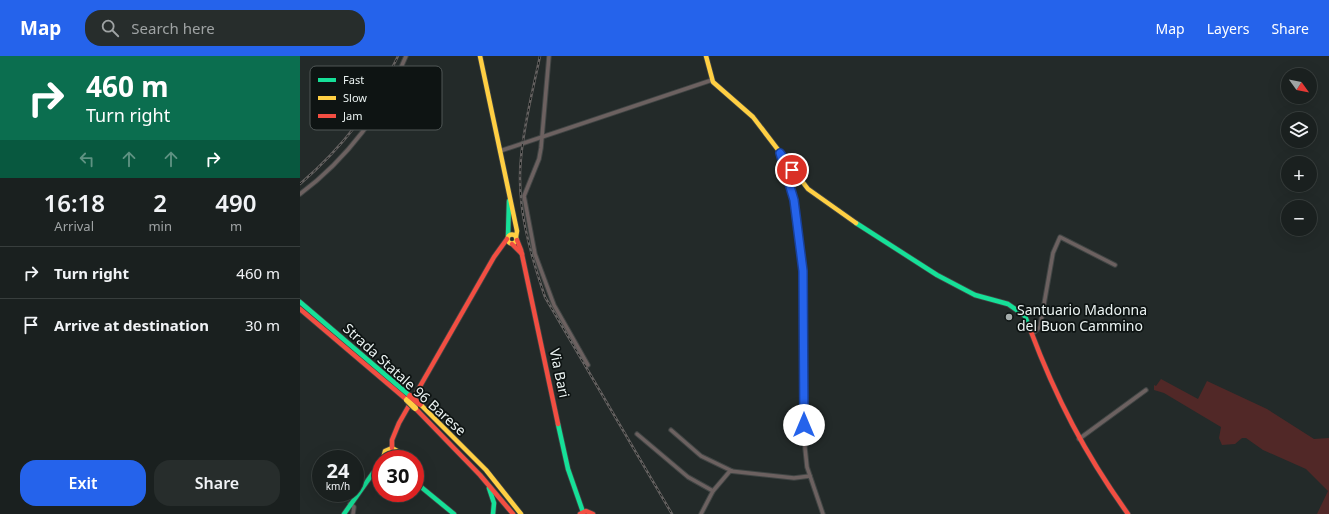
<!DOCTYPE html>
<meta charset="utf-8">
<style>
body{margin:0;font-family:"Noto Sans",sans-serif;background:#272d2c;color:#f1f3f6;height:100vh;display:flex;flex-direction:column;font-size:15px;white-space:nowrap}
*{box-sizing:border-box;margin:0}
p{font-size:13px;color:#9fa3a4}
.icon{flex:none;width:22px;height:22px;fill:none;stroke:currentColor;stroke-width:2;stroke-linecap:round;stroke-linejoin:round}
.map{position:relative;flex:1;overflow:hidden}
.sheet{display:flex;flex-direction:column;background:#1a201f;width:300px}
.sheet>*{flex:none}
.banner{background:#0b6e4f;color:#fff;overflow:hidden}
.needle{width:26px;rotate:123deg}
.tools{position:absolute;left:981px;top:12px;display:grid;gap:8px}
.tools a{display:grid;place-items:center;width:36px;height:36px;border-radius:50%;background:#1a201f;box-shadow:0 4px 16px #0002,0 0 0 1px #383e3d;font-size:20px}
.speed{position:absolute;left:12px;top:394px;display:flex;gap:8px;font-size:20px;font-weight:700;text-align:center}
.speed>*{display:grid;place-content:center;width:52px;height:52px;border-radius:50%;background:#1a201f;box-shadow:0 4px 16px #0002,0 0 0 1px #383e3d;line-height:1}
.speed small{font-size:10px;font-weight:400}
.speed .limit{border:6px solid #d22;background:#fff;color:#111}
.pin{position:absolute;display:grid;place-items:center;width:34px;height:34px;color:#fff;margin:-17px;border:2px solid #fff;border-radius:50%;box-shadow:0 1px 4px #0007}
.me{position:absolute;width:44px;margin:-22px;rotate:0deg;stroke-linejoin:round;filter:drop-shadow(0 0 3px #0008)}
.turn{display:flex;align-items:center;gap:14px;height:84px;padding:0 20px;font-size:18px}
.turn .icon{width:52px;height:52px;stroke-width:2.5}
.turn b{display:block;font-size:28px;line-height:34px}
.lanes{display:flex;align-items:center;height:38px;padding:0 20px;background:#0003;justify-content:center;gap:20px;direction:ltr}
.lanes .off{opacity:.35}
.eta{display:flex;justify-content:space-evenly;align-items:center;height:68px;text-align:center}
.eta b{font-size:24px;font-weight:600;line-height:28px}
.primary-button{display:flex;gap:8px;margin-top:auto;padding:8px 20px}
.primary-button a{flex:1;height:46px;border-radius:16px;background:#2563eb;color:#fff;font-size:16px;font-weight:600;line-height:46px;text-align:center}
.primary-button a+a{background:#272d2c;color:#f1f3f6}
ul{padding:0;list-style:none}
li{display:flex;align-items:center;gap:12px;height:52px;padding:0 20px;border-top:1px solid #383e3d}
li div{flex:1}
li b{display:block;font-size:15px}
li em{font-style:normal}
header{display:flex;align-items:center;gap:24px;box-sizing:border-box;height:56px;padding:0 20px;background:#2563eb;color:#fff}
header strong{font-size:19px}
nav{display:flex;gap:22px;margin-inline-start:auto;font-size:14px}
.search{width:280px;height:36px;background:#272d2c;display:flex;align-items:center;gap:10px;box-sizing:border-box;padding:0 14px;border-radius:16px;color:#9fa3a4;font-size:15px}
main{display:flex;flex:1;min-height:0}
.map>svg:first-child{display:block}
.green{fill:#512827}
.lines{fill:none;stroke-linecap:round;stroke-linejoin:round}
.street-casing{stroke:#404544;stroke-width:5.5}
.fast-casing{stroke:#404544;stroke-width:6}
.slow-casing{stroke:#404544;stroke-width:6}
.jam-casing{stroke:#404544;stroke-width:6}
.street{stroke:#6c6160;stroke-width:3.5}
.fast{stroke:#16e098;stroke-width:4.5}
.slow{stroke:#ffcf43;stroke-width:4.5}
.jam{stroke:#f24e42;stroke-width:4.5}
.rail-casing{stroke:#646160;stroke-width:2.5}
.rail{stroke:#0e1413;stroke-width:1;stroke-dasharray:3;stroke-linecap:butt}
.slow-bridge-casing{stroke:#404544;stroke-width:8;stroke-linecap:butt}
.jam-bridge-casing{stroke:#404544;stroke-width:8;stroke-linecap:butt}
.slow-bridge{stroke:#ffcf43;stroke-width:6}
.jam-bridge{stroke:#f24e42;stroke-width:6}
.route-casing{stroke:#184099;stroke-width:10}
.route{stroke:#2563eb;stroke-width:7}
.poi-dot{fill:#a5adac;stroke:#0e1413;stroke-width:1.5}
.labels{text-anchor:middle;dominant-baseline:central;stroke-width:3.5;stroke-linejoin:round;paint-order:stroke}
.poi-label{font-size:14px;fill:#ebf3f2;stroke:#0e1413;text-anchor:start}
.street-label{font-size:14px;fill:#ebf3f2;stroke:#0e1413}
.key{fill:#0e1413;stroke:#505756;stroke-width:1}
.key-label{font-size:11px;fill:#ebf3f2}
</style>
<header>
<strong>Map</strong>
<div class="search"><svg class="icon" aria-label="search" viewBox="0 0 24 24"><circle cx="10" cy="10" r="6"/><path d="M15 15l6 6"/></svg>Search here</div>
<nav><a>Map</a><a>Layers</a><a>Share</a></nav>
</header>
<main>
<section class="sheet">
<div class="banner">
<div class="turn"><svg class="icon" aria-label="right" viewBox="0 0 24 24"><path d="M7 20v-9h11M14 6l5 5-5 5"/></svg><div><b>460 m</b>Turn right</div></div>
<div class="lanes"><svg class="icon off" aria-label="left" viewBox="0 0 24 24"><path d="M17 20v-9H6M10 6l-5 5 5 5"/></svg><svg class="icon off" aria-label="ahead" viewBox="0 0 24 24"><path d="M12 20V5M6 11l6-6 6 6"/></svg><svg class="icon off" aria-label="ahead" viewBox="0 0 24 24"><path d="M12 20V5M6 11l6-6 6 6"/></svg><svg class="icon" aria-label="right" viewBox="0 0 24 24"><path d="M7 20v-9h11M14 6l5 5-5 5"/></svg></div>
</div>
<div class="eta">
<div><b>16:18</b><p>Arrival</p></div>
<div><b>2</b><p>min</p></div>
<div><b>490</b><p>m</p></div>
</div>
<ul>
<li><svg class="icon" aria-label="right" viewBox="0 0 24 24"><path d="M7 20v-9h11M14 6l5 5-5 5"/></svg><div><b>Turn right</b></div><em>460 m</em></li>
<li><svg class="icon" aria-label="arrive" viewBox="0 0 24 24"><path d="M6 21V4h12l-3 4 3 4H6"/></svg><div><b>Arrive at destination</b></div><em>30 m</em></li>
</ul>
<div class="primary-button"><a>Exit</a><a>Share</a></div>
</section>
<div class="map">
<svg width="1029" height="458" viewBox="0 0 1029 458">
<rect width="100%" height="100%" fill="#232a29"/>
<path class="green" d="M861,323L898,343L907,325L967,353L1014,383L1029,382V458H1017L1028,435L1006,413L963,394L946,382H942L935,388L922,389L919,382L921,371L864,337L854,334V329L856,330Z"/>
<g class="lines">
<defs>
<g id="street">
<path d="M249,0L241,92L239,103L224,140L235,198L254,249L288,309"/>
<path d="M200,95L412,24"/>
<path d="M480,98L494,144L503,215L505,392L507,411L523,458"/>
<path d="M0,138C46,104 85,53 106,0"/>
<path d="M732,278L740,271L753,197L760,181L815,209"/>
<path d="M371,374L401,400L432,415"/>
<path d="M337,378L388,421L413,435"/>
<path d="M779,383L846,334"/>
<path d="M50,448L54,451L53,458"/>
<path d="M401,458L413,435L430,415L494,422L510,420"/>
</g>
<g id="fast">
<path d="M556,167L637,219L675,239L708,248L725,260L730,273"/>
<path d="M208,181L209,145"/>
<path d="M0,246L110,340"/>
<path d="M258,368L268,413L283,456"/>
<path d="M115,426L154,458"/>
<path d="M189,432L194,447L193,458"/>
<path d="M44,458L73,417L81,409"/>
</g>
<g id="slow">
<path d="M180,0L217,175L216,181"/>
<path d="M406,0L413,26L453,61L508,133L556,167"/>
<circle cx="212" cy="183" r="4.5"/>
<path d="M120,348L186,414L221,458"/>
<path d="M83,403L85,395L92,392L99,396L100,403"/>
</g>
<g id="jam">
<path d="M217,184L221,194L258,368"/>
<path d="M212,188L222,198"/>
<path d="M0,253L107,344"/>
<path d="M730,273C756,342 785,398 828,458"/>
<path d="M115,352L180,419L213,458"/>
<path d="M92,392V384L99,367L194,201L207,183"/>
<path d="M280,458L286,455L293,458"/>
</g>
</defs>
<use href="#street" class="street-casing"/>
<use href="#fast" class="fast-casing"/>
<use href="#slow" class="slow-casing"/>
<use href="#jam" class="jam-casing"/>
<use href="#street" class="street"/>
<use href="#fast" class="fast"/>
<use href="#slow" class="slow"/>
<use href="#jam" class="jam"/>
<defs>
<g id="rail">
<path d="M240,0C233,34 224,67 221,102C216,149 230,197 245,241L372,458"/>
<path d="M0,128C42,92 75,50 98,0"/>
</g>
</defs>
<use href="#rail" class="rail-casing"/>
<use href="#rail" class="rail"/>
<defs>
<path id="slow-bridge" d="M107,344L115,352"/>
<path id="jam-bridge" d="M110,340L120,348"/>
</defs>
<use href="#slow-bridge" class="slow-bridge-casing"/>
<use href="#jam-bridge" class="jam-bridge-casing"/>
<use href="#slow-bridge" class="slow-bridge"/>
<use href="#jam-bridge" class="jam-bridge"/>
</g>
<g class="lines">
<defs>
<path id="route" d="M492,114L480,97L494,144L503,215L504,369"/>
</defs>
<use href="#route" class="route-casing"/>
<use href="#route" class="route"/>
</g>
<circle class="poi-dot" cx="709" cy="261" r="4"/>
<g class="labels">
<g class="poi-label">
<text x="717" y="253">Santuario Madonna<tspan x="717" dy="16">del Buon Cammino</tspan></text>
</g>
<g class="street-label">
<text transform="translate(260 317) rotate(78)">Via Bari</text>
<text transform="translate(105 323) rotate(42)">Strada Statale 96 Barese</text>
</g>
</g>
<rect x="10" y="10" width="132" height="64" rx="6" class="key"/>
<rect x="18" y="22" width="18" height="4" fill="#16e098"/>
<rect x="18" y="40" width="18" height="4" fill="#ffcf43"/>
<rect x="18" y="58" width="18" height="4" fill="#f24e42"/>
<g class="key-label">
<text x="43" y="28">Fast</text>
<text x="43" y="46">Slow</text>
<text x="43" y="64">Jam</text>
</g>
</svg>
<div class="tools">
<a><svg class="needle" viewBox="-14 -14 28 28"><path d="M0-13l5 13h-10z" fill="#e53935"/><path d="M0 13l5-13h-10z" fill="#9fa3a4"/></svg></a>
<a><svg class="icon" aria-label="layers" viewBox="0 0 24 24"><path d="M12 4l9 5-9 5-9-5zM3 14l9 5 9-5"/></svg></a>
<a>+</a>
<a>−</a>
</div>
<div class="speed"><div>24<small>km/h</small></div><div class="limit">30</div></div>
<div class="pin" style="left:492px;top:114px;background:#d93025"><svg class="icon" aria-label="arrive" viewBox="0 0 24 24"><path d="M6 21V4h12l-3 4 3 4H6"/></svg></div>
<svg class="me" style="left:504px;top:369px" viewBox="-20 -20 40 40"><circle r="19" fill="#fff"/><path d="M0-13L10 11 0 6-10 11z" fill="#2563eb"/></svg>
</div>
</main>
